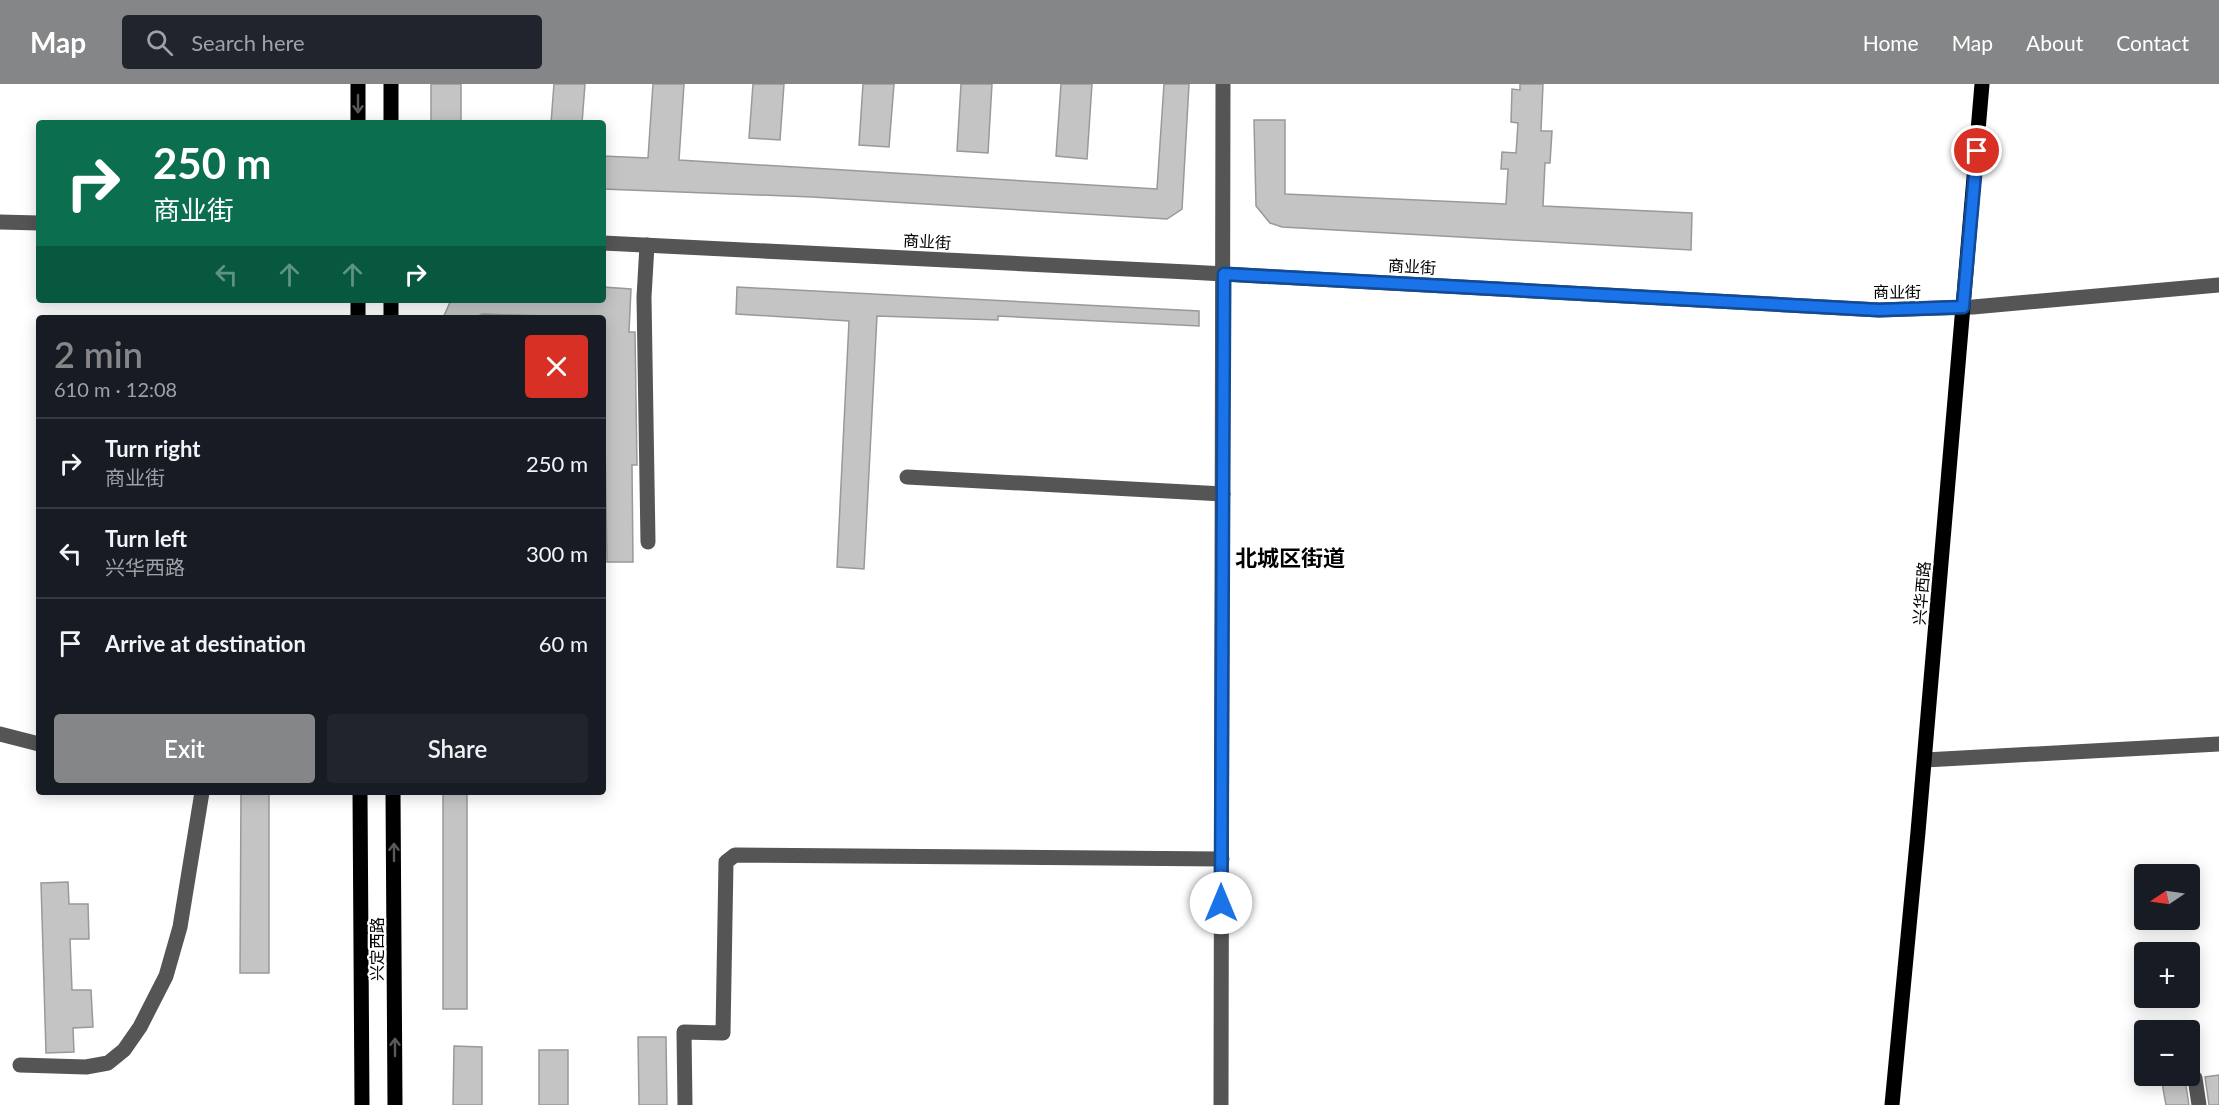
<!DOCTYPE html>
<meta charset="utf-8">
<style>
body{margin:0;font-family:Lato,"Noto Sans SC",sans-serif;background:#20242c;color:#f1f3f6;height:100vh;display:flex;flex-direction:column;font-size:22px;white-space:nowrap}
*{box-sizing:border-box;margin:0}
p{font-size:20px;color:#9ea1a6}
.icon{flex:none;width:33px;height:33px;fill:none;stroke:currentColor;stroke-width:2;stroke-linecap:round;stroke-linejoin:round}
.map{position:relative;flex:1;overflow:hidden}
.side{position:absolute;left:36px;top:231px;width:570px;height:480px;display:flex;flex-direction:column;background:#171b24;border-radius:6px;box-shadow:0 3px 15px #0003}
.side>*{flex:none}
.hud{position:absolute;left:36px;top:36px;width:570px;height:183px;border-radius:6px;box-shadow:0 3px 15px #0003;background:#0b6e4f;color:#fff;overflow:hidden}
.needle{width:39px;rotate:257deg}
.buttons{position:absolute;left:2134px;top:780px;display:grid;gap:12px}
.buttons a{display:grid;place-items:center;width:66px;height:66px;border-radius:6px;background:#171b24;box-shadow:0 3px 15px #0003;font-size:30px}
.pin{position:absolute;display:grid;place-items:center;width:51px;height:51px;color:#fff;margin:-26px;border:3px solid #fff;border-radius:50%;box-shadow:0 2px 6px #0007}
.me{position:absolute;width:66px;margin:-33px;rotate:0deg;stroke-linejoin:round;filter:drop-shadow(0 0 4px #0008)}
.turn{display:flex;align-items:center;gap:21px;height:126px;padding:0 18px;font-size:27px}
.turn .icon{width:78px;height:78px;stroke-width:2.5}
.turn b{display:block;font-size:42px;line-height:51px}
.lanes{display:flex;align-items:center;height:57px;padding:0 18px;background:#0003;justify-content:center;gap:30px;direction:ltr}
.lanes .off{opacity:.35}
.round{display:grid;place-items:center;flex:none;width:63px;height:63px;border-radius:6px;background:#20242c}
.head{display:flex;align-items:center;justify-content:space-between;height:102px;padding:0 18px}
h1{font-size:36px;font-weight:600;line-height:45px;color:#858687}
.action{display:flex;gap:12px;margin-top:auto;padding:12px 18px}
.action a{flex:1;height:69px;border-radius:6px;background:#858687;color:#fff;font-size:24px;font-weight:600;line-height:69px;text-align:center}
.action a+a{background:#20242c;color:#f1f3f6}
ul{padding:0;list-style:none}
li{display:flex;align-items:center;gap:18px;height:90px;padding:0 18px;border-top:2px solid #363941}
li div{flex:1}
li b{display:block;font-size:22px}
li em{font-style:normal}
header{display:flex;align-items:center;gap:36px;box-sizing:border-box;height:84px;padding:0 30px;background:#858687;color:#fff}
header strong{font-size:28px}
nav{display:flex;gap:33px;margin-inline-start:auto;font-size:21px}
.search{width:420px;height:54px;background:#20242c;display:flex;align-items:center;gap:15px;box-sizing:border-box;padding:0 21px;border-radius:6px;color:#9ea1a6;font-size:22px}
.map>svg:first-child{display:block}
.building{fill:#c4c4c4;stroke:#999;stroke-width:1.5}
.lines{fill:none;stroke-linecap:round;stroke-linejoin:round}
.minor{stroke:#555;stroke-width:15}
.major{stroke:#000;stroke-width:15}
.oneway{stroke:#595959}
.route-casing{stroke:#114b97;stroke-width:15}
.route{stroke:#1a73e8;stroke-width:10}
.labels{text-anchor:middle;dominant-baseline:central;stroke-width:4.5;stroke-linejoin:round;paint-order:stroke}
.street-label{font-size:16px;fill:#000;stroke:#fff}
.district-label{font-size:22px;font-weight:bold;fill:#000;stroke:#fff}
</style>
<header>
<strong>Map</strong>
<div class="search"><svg class="icon" aria-label="search" viewBox="0 0 24 24"><circle cx="10" cy="10" r="6"/><path d="M15 15l6 6"/></svg>Search here</div>
<nav><a>Home</a><a>Map</a><a>About</a><a>Contact</a></nav>
</header>
<div class="map">
<svg width="2219" height="1021" viewBox="0 0 2219 1021">
<rect width="100%" height="100%" fill="#fff"/>
<g class="building">
<rect x="431" y="0" width="30" height="39"/>
<path d="M554,0H585L582,39H551Z"/>
<path d="M653,0H684L679,76L1157,105L1164,0H1189L1182,125L1167,135L812,113L603,105V72L648,74Z"/>
<path d="M753,0H784L780,56L749,54Z"/>
<path d="M863,0H894L889,63L859,61Z"/>
<path d="M961,0H992L988,69L957,67Z"/>
<path d="M1061,0H1092L1087,75L1056,72Z"/>
<path d="M1520,0H1543L1541,47H1552L1550,79H1545L1543,122L1692,129L1691,166L1282,143L1270,139L1256,122L1254,36H1285V110L1506,120L1508,85H1501L1502,68L1516,69L1518,39L1511,38L1512,5L1520,6Z"/>
<path d="M603,203L631,205L629,248H635L637,381H632L633,478H607L603,234L483,230L473,234H443L451,216H603Z"/>
<path d="M737,203L1199,227V242L998,232V236L877,232L864,485L837,483L849,237L736,230Z"/>
<path d="M241,708H269V889H240Z"/>
<rect x="443" y="708" width="24" height="217"/>
<path d="M68,798L69,820H88L89,855H70L72,906H91L93,943L73,944L74,968L46,969L41,799Z"/>
<path d="M638,953H666L667,1021H639Z"/>
<path d="M454,962L482,963V1021H453Z"/>
<rect x="539" y="966" width="29" height="55"/>
<path d="M2219,991V1021H2209L2205,993Z"/>
<path d="M2185,996L2189,1021H2166L2162,999Z"/>
</g>
<g class="lines">
<g class="minor">
<path d="M0,138L39,139"/>
<path d="M603,159L1188,188L1879,226L1973,223L2219,201"/>
<path d="M647,161L644,213L648,458"/>
<path d="M907,393L1223,410"/>
<path d="M0,650L39,660"/>
<path d="M1925,676L2219,660"/>
<path d="M20,981L86,983L108,979L124,966L140,943L166,892L180,843L202,708"/>
<path d="M2195,994L2199,1021"/>
<path d="M685,1021L684,948L723,949L726,778L735,771L1222,775"/>
<path d="M1221,1021L1223,0"/>
</g>
<g class="major">
<path d="M358,39V0"/>
<path d="M391,39V0"/>
<path d="M358,216V234"/>
<path d="M391,216V234"/>
<path d="M360,708L362,1021"/>
<path d="M393,708L395,1021"/>
<path d="M1892,1021L1918,748L1982,0"/>
</g>
</g>
<defs><path id="oneway-shaft" d="M-6 0H5M1.5-3L5.5 0L1.5 3" fill="none" stroke-width="1.6" stroke-linecap="round" stroke-linejoin="round" transform="scale(1.5)"/></defs>
<g class="oneway">
<use href="#oneway-shaft" transform="translate(358 20) rotate(90)"/>
<use href="#oneway-shaft" transform="translate(394 768) rotate(-90)"/>
<use href="#oneway-shaft" transform="translate(395 963) rotate(-90)"/>
</g>
<g class="lines">
<defs>
<path id="route" d="M1221,819L1224,190L1879,226L1963,223L1977,67"/>
</defs>
<use href="#route" class="route-casing"/>
<use href="#route" class="route"/>
</g>
<g class="labels">
<g class="street-label">
<text transform="translate(927 157) rotate(3)">商业街</text>
<text transform="translate(1412 182) rotate(3)">商业街</text>
<text x="1897" y="207">商业街</text>
<text transform="translate(1921 509) rotate(-85)">兴华西路</text>
<text transform="translate(376 865) rotate(-90)">兴定西路</text>
</g>
<g class="district-label">
<text x="1290" y="473">北城区街道</text>
</g>
</g>
</svg>
<div class="buttons">
<a><svg class="needle" viewBox="-14 -14 28 28"><path d="M0-13l5 13h-10z" fill="#e53935"/><path d="M0 13l5-13h-10z" fill="#9ea1a6"/></svg></a>
<a>+</a>
<a>−</a>
</div>
<div class="pin" style="left:1977px;top:67px;background:#d93025"><svg class="icon" aria-label="arrive" viewBox="0 0 24 24"><path d="M6 21V4h12l-3 4 3 4H6"/></svg></div>
<svg class="me" style="left:1221px;top:819px" viewBox="-20 -20 40 40"><circle r="19" fill="#fff"/><path d="M0-13L10 11 0 6-10 11z" fill="#1a73e8"/></svg>
<div class="hud">
<div class="turn"><svg class="icon" aria-label="right" viewBox="0 0 24 24"><path d="M7 20v-9h11M14 6l5 5-5 5"/></svg><div><b>250 m</b>商业街</div></div>
<div class="lanes"><svg class="icon off" aria-label="left" viewBox="0 0 24 24"><path d="M17 20v-9H6M10 6l-5 5 5 5"/></svg><svg class="icon off" aria-label="ahead" viewBox="0 0 24 24"><path d="M12 20V5M6 11l6-6 6 6"/></svg><svg class="icon off" aria-label="ahead" viewBox="0 0 24 24"><path d="M12 20V5M6 11l6-6 6 6"/></svg><svg class="icon" aria-label="right" viewBox="0 0 24 24"><path d="M7 20v-9h11M14 6l5 5-5 5"/></svg></div>
</div>
<section class="side">
<div class="head"><div><h1>2 min</h1><p>610 m · 12:08</p></div><a class="round" style="background:#d93025;color:#fff"><svg class="icon" aria-label="close" viewBox="0 0 24 24"><path d="M6 6l12 12M18 6L6 18"/></svg></a></div>
<ul>
<li><svg class="icon" aria-label="right" viewBox="0 0 24 24"><path d="M7 20v-9h11M14 6l5 5-5 5"/></svg><div><b>Turn right</b><p>商业街</p></div><em>250 m</em></li>
<li><svg class="icon" aria-label="left" viewBox="0 0 24 24"><path d="M17 20v-9H6M10 6l-5 5 5 5"/></svg><div><b>Turn left</b><p>兴华西路</p></div><em>300 m</em></li>
<li><svg class="icon" aria-label="arrive" viewBox="0 0 24 24"><path d="M6 21V4h12l-3 4 3 4H6"/></svg><div><b>Arrive at destination</b></div><em>60 m</em></li>
</ul>
<div class="action"><a>Exit</a><a>Share</a></div>
</section>
</div>
